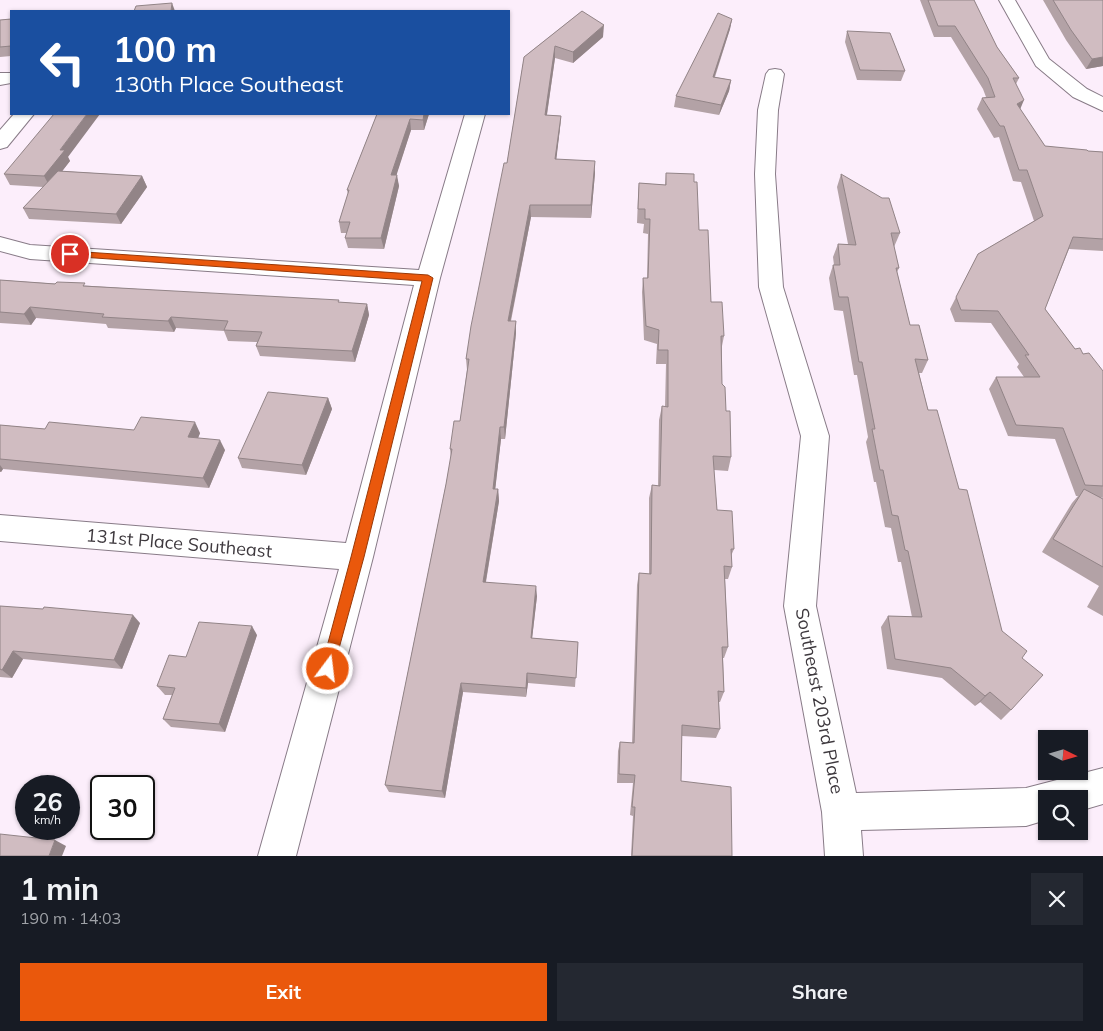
<!DOCTYPE html>
<meta charset="utf-8">
<style>
body{margin:0;font-family:Mulish,sans-serif;background:#242831;color:#f1f3f6;height:100vh;display:flex;flex-direction:column;font-size:19px;white-space:nowrap}
*{box-sizing:border-box;margin:0}
p{font-size:16px;color:#9ea1a6}
.icon{flex:none;width:28px;height:28px;fill:none;stroke:currentColor;stroke-width:2;stroke-linecap:round;stroke-linejoin:round}
.map{position:relative;height:856px;overflow:hidden}
.sheet{display:flex;flex-direction:column;background:#171b24;flex:1}
.sheet>*{flex:none}
.banner{position:absolute;left:10px;top:10px;width:500px;height:105px;border-radius:0px;box-shadow:0 1px 4px #0004;background:#1a4fa0;color:#fff;overflow:hidden}
.needle{width:32px;rotate:95deg}
.fabs{position:absolute;left:1038px;top:730px;display:grid;gap:10px}
.fabs a{display:grid;place-items:center;width:50px;height:50px;border-radius:0px;background:#171b24;box-shadow:0 1px 4px #0004;font-size:25px}
.speed{position:absolute;left:15px;top:775px;display:flex;gap:10px;font-size:25px;font-weight:700;text-align:center}
.speed>*{display:grid;place-content:center;width:65px;height:65px;border-radius:50%;background:#171b24;box-shadow:0 1px 4px #0004;line-height:1}
.speed small{font-size:12px;font-weight:400}
.speed .limit{border:2px solid #111;border-radius:8px;background:#fff;color:#111}
.pin{position:absolute;display:grid;place-items:center;width:42px;height:42px;color:#fff;margin:-21px;border:2px solid #fff;border-radius:50%;box-shadow:0 1px 5px #0007}
.me{position:absolute;width:55px;margin:-28px;rotate:15deg;stroke-linejoin:round;filter:drop-shadow(0 0 4px #0008)}
.turn{display:flex;align-items:center;gap:18px;height:105px;padding:0 20px;font-size:22px}
.turn .icon{width:65px;height:65px;stroke-width:2.5}
.turn b{display:block;font-size:35px;line-height:42px}
.round{display:grid;place-items:center;flex:none;width:52px;height:52px;border-radius:0px;background:#242831}
.head{display:flex;align-items:center;justify-content:space-between;height:85px;padding:0 20px}
h1{font-size:30px;font-weight:700;line-height:38px}
.primary-button{display:flex;gap:10px;margin-top:auto;padding:10px 20px}
.primary-button a{flex:1;height:58px;border-radius:0px;background:#ea580c;color:#fff;font-size:20px;font-weight:700;line-height:58px;text-align:center}
.primary-button a+a{background:#242831;color:#f1f3f6}
.map>svg:first-child{display:block}
.lines{fill:none;stroke-linecap:round;stroke-linejoin:round}
.minor-casing{stroke:#887b87;stroke-width:2}
.minor{fill:#fff;fill-rule:evenodd}
.wall{fill:#b3a2a6}
.shaded-wall{fill:#928487}
.building{fill:#d0bcc1;stroke:#928487}
.route{fill:#ea580c;stroke:#983908}
.labels{text-anchor:middle;dominant-baseline:central;stroke-width:4;stroke-linejoin:round;paint-order:stroke}
.street-label{font-size:18px;fill:#3e393e;stroke:#fff}
</style>
<div class="map">
<svg width="1103" height="856" viewBox="0 0 1103 856">
<rect width="100%" height="100%" fill="#fceefb"/>
<g class="lines">
<defs>
<g id="minor">
<path d="M999,0H1015L1049,59L1087,89L1103,97V111L1073,97L1036,66Z"/>
<path d="M775,69L781,70L784,74L778,110L775,174L783,287L829,436L816,606L856,793L1026,788L1103,768V804L1079,811V799H1046V820L1026,826L861,830L863,856H825L822,812L784,606L801,436L759,287L755,174L758,110L766,74L769,70Z"/>
<path d="M0,73H11V83L0,85Z"/>
<path d="M14,114H34L7,147L0,149V130Z"/>
<path d="M465,114H485L440,278L373,557L296,856H258L339,569L0,541V515L346,543L414,285L30,259L0,251V237L30,245L419,270Z"/>
</g>
</defs>
<use href="#minor" class="minor-casing"/>
<use href="#minor" class="minor"/>
</g>
<g class="wall">
<path d="M920,0H974L997,47L1019,78L1016,84L1020,109L1045,146L1088,151L1103,152V251L1069,249L1045,309L1075,349L1083,354L1103,371V498L1100,497L1103,499V616L1087,607L1099,586L1042,552L1072,503L1078,496H1076L1055,439L1008,436L989,389L996,377H1024L1017,367L1019,364L991,323L955,322L950,309L978,254L1034,221L1021,182L1013,181L999,137L994,138L977,109L982,98L986,97L983,89L951,37H934Z"/>
<path d="M1043,0H1103V66L1086,69L1066,40Z"/>
<path d="M582,11L603,37L573,63L555,58L547,115L561,116L560,128L556,159L595,173L591,218L531,217L511,321H516V333L505,439H501L495,489H498L499,501L486,582L537,596L532,638L578,642L575,687L528,683L526,697L463,692L445,798L389,792L385,785L446,484L451,458L450,449L460,421L467,370L466,359L507,163L524,57Z"/>
<path d="M11,19V56L0,57V20Z"/>
<path d="M732,19L730,29L715,77L731,80L729,91L719,115L674,107L676,96Z"/>
<path d="M847,31L905,71L901,81L857,80L845,42Z"/>
<path d="M377,114H429L424,130H411L396,175L399,186L384,249L348,248L345,238L347,233H341L339,222L348,194L347,190Z"/>
<path d="M68,157L70,161L62,171L142,176L147,187L121,224L29,219L23,208L43,187L10,185L4,174Z"/>
<path d="M666,173L694,182L699,230L711,302L724,336L722,346V384L726,411L731,457L728,471L714,470L717,510L734,549L731,556L732,567L728,579H725L728,647L724,658H723L724,692L720,702H719L720,729L716,738L682,736L681,781L732,856H631L633,816L630,815L633,783H617L618,751L620,742L632,743L637,585L639,573L649,574V498L652,485L658,486L659,420L662,406L665,407L666,364H656L657,344L644,340L642,292L643,278H647L648,234L643,233L644,224L637,223L638,198L639,183L665,185Z"/>
<path d="M841,174L900,233L894,247L899,268L897,272L910,325L928,360L922,373H919L928,410L959,489L1002,631L1022,658L1011,710L1001,720L980,702L975,706L942,678L887,669L881,627L888,616L912,617L901,562H898L891,528L885,527L876,482H874L866,442L868,437L857,375H854L843,311L834,310L829,278L833,265H834L833,257L838,244H848L837,187Z"/>
<path d="M0,280L367,304L369,315L355,362L260,356L256,346L257,342L228,341L224,331L176,328L174,332L108,328L106,324L36,318L31,325L0,323Z"/>
<path d="M328,398L332,409L306,475L242,468L238,458Z"/>
<path d="M0,425L45,429L134,430L200,433L198,438L225,450L209,488L3,469L1,472H0Z"/>
<path d="M0,606L140,623L122,669L23,659L12,678L0,677Z"/>
<path d="M257,635L225,732L171,727L163,719L172,695H165L157,686L186,657Z"/>
</g>
<g class="shaded-wall">
<path d="M172,3L175,11H171Z"/>
<path d="M732,19L730,29L711,87L713,77Z"/>
<path d="M604,25L603,37L573,63V52Z"/>
<path d="M555,46V58L545,127V115Z"/>
<path d="M1103,57V66L1086,69L1092,59Z"/>
<path d="M731,80L729,91L719,115L721,105Z"/>
<path d="M1024,100L1019,112L1017,104Z"/>
<path d="M87,114H100L68,157L70,161L50,187L44,176L60,150Z"/>
<path d="M424,114H429L424,130L423,120Z"/>
<path d="M561,116L560,128L555,171V159Z"/>
<path d="M410,119L411,130L393,186L391,175Z"/>
<path d="M595,161V173L591,218V205Z"/>
<path d="M397,175L399,186L384,249L381,238Z"/>
<path d="M142,176L147,187L121,224L116,214Z"/>
<path d="M530,205L531,217L508,333V321Z"/>
<path d="M367,304L369,315L355,362L352,351Z"/>
<path d="M30,307L36,318L31,325L24,314Z"/>
<path d="M171,317L176,328L174,332L168,321Z"/>
<path d="M516,321V333L505,439L504,427Z"/>
<path d="M328,398L332,409L306,475L302,465Z"/>
<path d="M195,422L200,433L194,448L188,437Z"/>
<path d="M500,427L501,439L494,500L493,489Z"/>
<path d="M220,440L225,450L209,488L203,478Z"/>
<path d="M0,465L3,469L1,472L0,471Z"/>
<path d="M498,489L499,501L484,592L483,582Z"/>
<path d="M536,586L537,596L531,648V638Z"/>
<path d="M133,615L140,623L122,669L114,660Z"/>
<path d="M252,626L257,635L225,732L219,724Z"/>
<path d="M13,651L23,659L12,678L2,670Z"/>
<path d="M527,673L528,683L526,697V688Z"/>
<path d="M461,683L463,692L445,798L442,791Z"/>
<path d="M990,692L980,702L975,706L985,696Z"/>
<path d="M55,840L66,846L62,856H49Z"/>
</g>
<g class="building">
<path d="M928,0H974L997,47L1019,78H1013L1024,100L1017,104L1045,146L1087,150L1088,151L1103,152V239L1073,237L1045,309L1075,349L1080,348L1083,354L1089,353L1103,371V486L1085,485L1063,428L1016,425L996,377H1040L1025,355H1029L998,311L961,310L956,297L978,254L1043,216L1027,170H1019L1004,126H1000L982,98L995,97L988,78L955,26H938Z"/>
<path d="M1053,0H1103V57L1092,59L1071,30Z"/>
<path d="M172,3L171,11H134L136,6Z"/>
<path d="M582,11L604,25L573,52L555,46L545,115L561,116L555,159L595,161L591,205H530L508,321H516L504,427H500L493,489H498L483,582L536,586L531,638L578,642L576,678L527,673L526,688L461,683L442,791L385,785L446,484L452,449H450L454,421H460L469,359H466L471,326L504,163H507L524,57Z"/>
<path d="M718,13L732,19L713,77L731,80L721,105L676,96Z"/>
<path d="M11,19V46L0,47V20Z"/>
<path d="M847,31L890,33L905,71L860,70Z"/>
<path d="M54,114H87L60,150H65L44,176L4,174Z"/>
<path d="M377,114H424L423,120L410,119L391,175H397L381,238H345L350,222H339L349,190H347Z"/>
<path d="M58,171L142,176L116,214L23,208Z"/>
<path d="M666,173L694,174V182H697L699,230H708L711,302H722L724,336H721L722,384L725,387L726,411H730L731,457L713,456L717,510L732,511L734,549H731L732,567L724,566L728,647H722L724,692L718,691L720,729L682,725L681,781L731,787L732,856H632L635,807H632L635,775L619,774L620,742L634,743L639,573L651,574L652,485L660,486L662,406L668,407V350H658L659,330L646,326L643,278H648L650,219H645V209H638L639,183L666,185Z"/>
<path d="M841,174L882,198H889L900,233H891L899,268H896L910,325H919L928,360L915,359L928,410H937L959,489L967,490L1002,631L1027,651L1022,658L1043,675L1011,710L990,692L985,696L951,668L895,659L888,616L922,617L908,551L905,550L898,516L892,515L883,470H880L872,429H875L862,362H859L848,297H839L833,265H840L838,244L856,245Z"/>
<path d="M0,280L55,284L57,282L85,283L83,286L339,300L338,302L367,304L352,351L256,346L262,332L224,330L228,321L171,317L168,321L102,317L104,314L30,307L24,314L0,312Z"/>
<path d="M268,392L328,398L302,465L238,458Z"/>
<path d="M141,417L195,422L188,437L220,440L203,478L0,459V425L45,429L49,422L134,430Z"/>
<path d="M1084,489L1103,499V567L1053,539Z"/>
<path d="M0,606L43,609L44,607L133,615L114,660L13,651L2,670L0,669Z"/>
<path d="M199,622L252,626L219,724L163,719L175,688L157,686L169,655L186,657Z"/>
<path d="M0,834L55,840L49,856H0Z"/>
</g>
<path class="route" d="M70,251L428,275L433,278L364,557L332,674L328,676L323,674L321,669L351,557L422,281L67,256L65,254Z"/>
<g class="labels">
<g class="street-label">
<text transform="translate(179 543) rotate(5)">131st Place Southeast</text>
<text transform="translate(820 701) rotate(79)">Southeast 203rd Place</text>
</g>
</g>
</svg>
<div class="fabs">
<a><svg class="needle" viewBox="-14 -14 28 28"><path d="M0-13l5 13h-10z" fill="#e53935"/><path d="M0 13l5-13h-10z" fill="#9ea1a6"/></svg></a>
<a><svg class="icon" aria-label="search" viewBox="0 0 24 24"><circle cx="10" cy="10" r="6"/><path d="M15 15l6 6"/></svg></a>
</div>
<div class="speed"><div>26<small>km/h</small></div><div class="limit">30</div></div>
<div class="pin" style="left:70px;top:254px;background:#d93025"><svg class="icon" aria-label="arrive" viewBox="0 0 24 24"><path d="M6 21V4h12l-3 4 3 4H6"/></svg></div>
<svg class="me" style="left:328px;top:669px" viewBox="-20 -20 40 40"><circle r="17" fill="#ea580c" stroke="#fff" stroke-width="3"/><path d="M0-11L8 9 0 5-8 9z" fill="#fff"/></svg>
<div class="banner">
<div class="turn"><svg class="icon" aria-label="left" viewBox="0 0 24 24"><path d="M17 20v-9H6M10 6l-5 5 5 5"/></svg><div><b>100 m</b>130th Place Southeast</div></div>
</div>
</div>
<section class="sheet">
<div class="head"><div><h1>1 min</h1><p>190 m · 14:03</p></div><a class="round"><svg class="icon" aria-label="close" viewBox="0 0 24 24"><path d="M6 6l12 12M18 6L6 18"/></svg></a></div>
<div class="primary-button"><a>Exit</a><a>Share</a></div>
</section>
